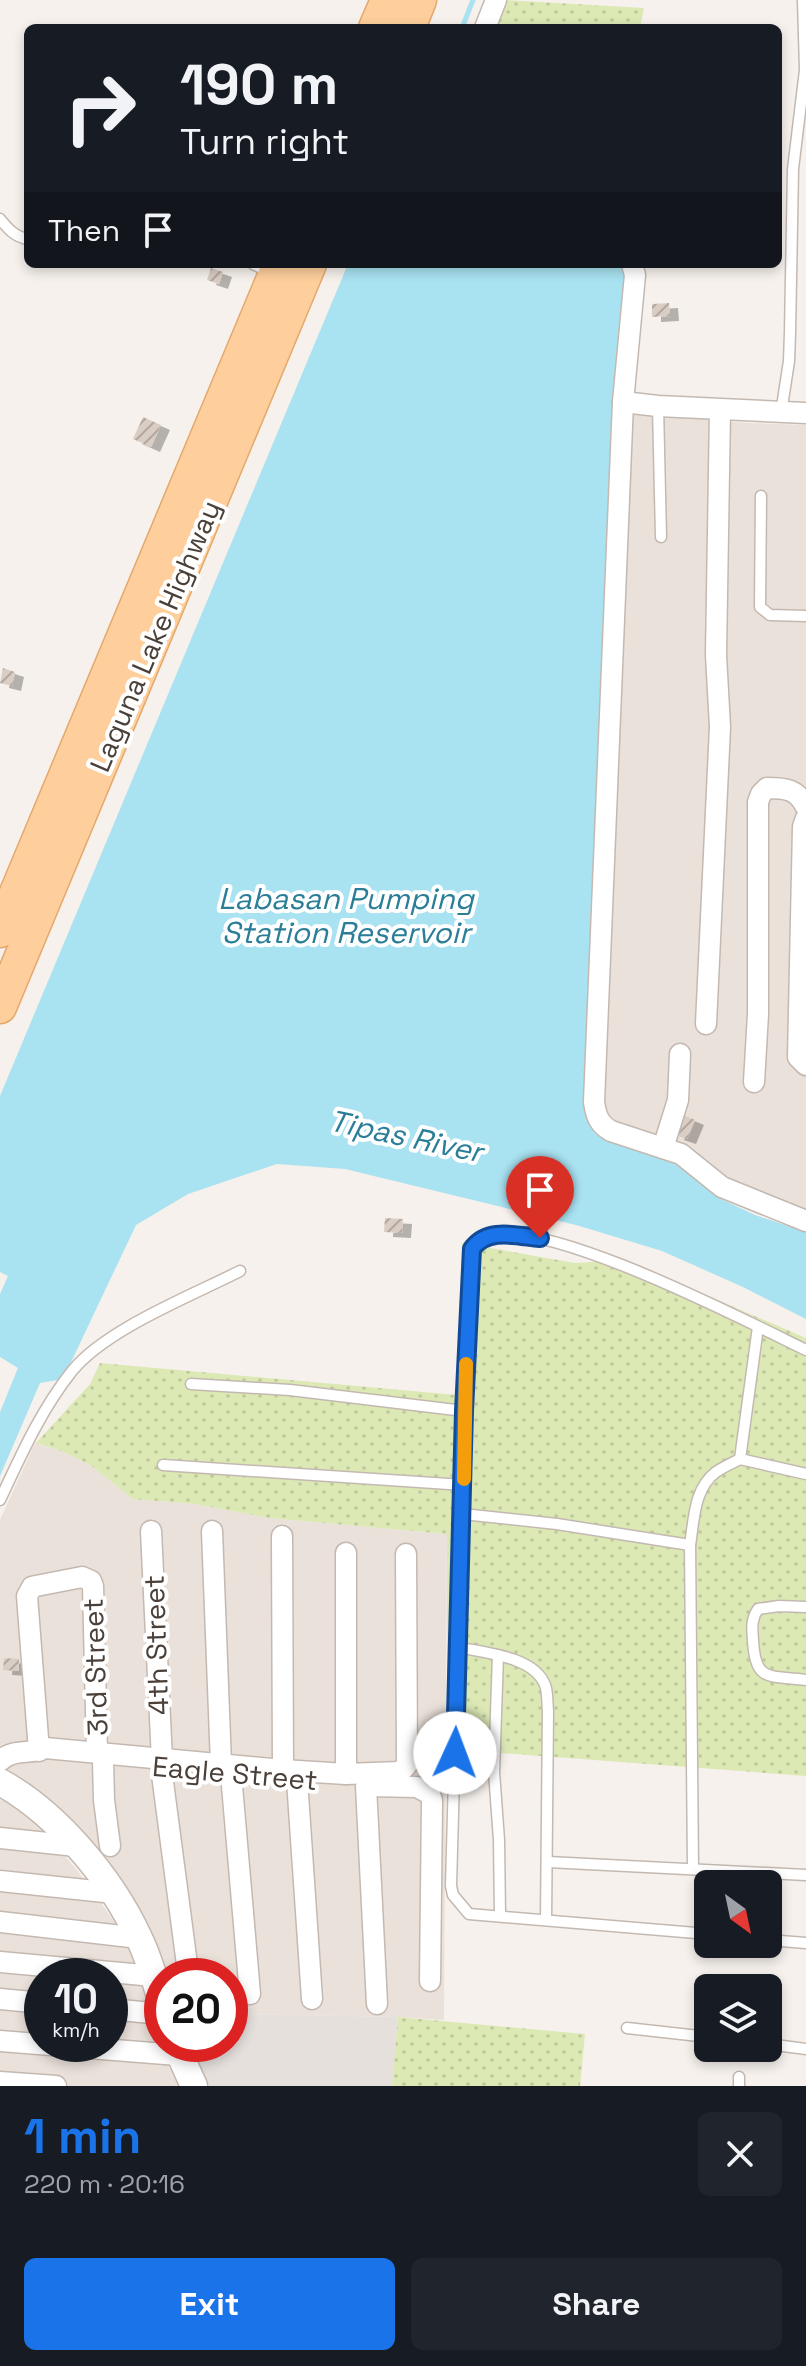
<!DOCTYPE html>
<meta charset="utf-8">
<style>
body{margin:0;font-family:"Space Grotesk",sans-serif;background:#20242c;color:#f1f3f6;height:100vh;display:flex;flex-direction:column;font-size:30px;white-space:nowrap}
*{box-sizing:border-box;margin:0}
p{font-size:26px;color:#9ea1a6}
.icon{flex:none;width:44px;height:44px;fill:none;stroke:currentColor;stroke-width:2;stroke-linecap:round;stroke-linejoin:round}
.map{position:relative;height:2086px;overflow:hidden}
.drawer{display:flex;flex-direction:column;background:#171b24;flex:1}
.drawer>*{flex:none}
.top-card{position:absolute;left:24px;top:24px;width:758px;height:244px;border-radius:12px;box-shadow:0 4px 12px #0003;background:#171b24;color:#f1f3f6;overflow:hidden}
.needle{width:52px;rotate:147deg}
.tools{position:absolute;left:694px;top:1870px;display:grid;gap:16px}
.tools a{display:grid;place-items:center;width:88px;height:88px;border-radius:12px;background:#171b24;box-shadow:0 4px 12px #0003;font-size:40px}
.speed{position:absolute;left:24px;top:1958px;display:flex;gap:16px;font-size:40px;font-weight:700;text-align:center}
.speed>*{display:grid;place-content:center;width:104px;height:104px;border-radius:50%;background:#171b24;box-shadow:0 4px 12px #0003;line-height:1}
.speed small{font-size:20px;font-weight:400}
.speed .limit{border:12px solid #d22;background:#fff;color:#111}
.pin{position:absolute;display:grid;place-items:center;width:68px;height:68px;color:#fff;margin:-82px -34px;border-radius:50% 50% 50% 0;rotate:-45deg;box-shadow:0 0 8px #0007}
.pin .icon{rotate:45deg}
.me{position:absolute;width:88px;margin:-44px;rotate:2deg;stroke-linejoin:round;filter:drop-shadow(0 0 6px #0008)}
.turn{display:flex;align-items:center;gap:28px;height:168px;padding:0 24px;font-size:36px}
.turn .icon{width:104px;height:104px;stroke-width:2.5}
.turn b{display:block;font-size:56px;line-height:68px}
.then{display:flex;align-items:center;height:76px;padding:0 24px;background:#0003;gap:16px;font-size:30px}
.round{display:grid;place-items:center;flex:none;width:84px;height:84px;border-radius:12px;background:#20242c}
.head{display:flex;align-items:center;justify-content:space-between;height:136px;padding:0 24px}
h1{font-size:48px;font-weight:700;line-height:60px;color:#1a73e8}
.primary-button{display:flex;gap:16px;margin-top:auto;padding:16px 24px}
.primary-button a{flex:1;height:92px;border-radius:12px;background:#1a73e8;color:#fff;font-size:32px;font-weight:700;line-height:92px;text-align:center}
.primary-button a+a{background:#20242c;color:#f1f3f6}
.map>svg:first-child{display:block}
.residential{fill:#eae1da;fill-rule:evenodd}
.industrial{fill:#e6e0dd}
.grass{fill:url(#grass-dots)}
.water{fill:#a9e2f1}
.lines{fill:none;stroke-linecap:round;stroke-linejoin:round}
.stream{stroke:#a9e2f1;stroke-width:5}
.building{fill:url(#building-hatch);filter:url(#shadow)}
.service-casing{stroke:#c4b9b1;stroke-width:13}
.minor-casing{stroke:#c4b9b1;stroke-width:23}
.tertiary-casing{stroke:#c4b9b1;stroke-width:29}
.primary-casing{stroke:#e5a86b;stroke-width:35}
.service{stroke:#fff;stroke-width:10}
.minor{stroke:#fff;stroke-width:20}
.tertiary{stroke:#fff;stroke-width:26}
.primary{stroke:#fecf9c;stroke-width:32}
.route-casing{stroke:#114b97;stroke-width:20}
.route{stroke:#1a73e8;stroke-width:14}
.slow{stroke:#f59e0b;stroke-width:14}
.labels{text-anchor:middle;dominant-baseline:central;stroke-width:8;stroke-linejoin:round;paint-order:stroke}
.street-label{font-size:28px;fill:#4a4039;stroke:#fff}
.water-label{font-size:30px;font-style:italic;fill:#2a7e97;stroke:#fff}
</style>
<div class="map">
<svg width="806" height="2086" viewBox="0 0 806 2086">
<defs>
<pattern id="grass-dots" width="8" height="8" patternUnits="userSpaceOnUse" patternTransform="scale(2)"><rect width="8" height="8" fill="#dce9b5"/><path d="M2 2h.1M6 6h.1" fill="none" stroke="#bec99c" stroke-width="1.8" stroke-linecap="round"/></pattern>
<pattern id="building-hatch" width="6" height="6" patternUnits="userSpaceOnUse" patternTransform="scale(2)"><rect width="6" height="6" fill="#dacdc4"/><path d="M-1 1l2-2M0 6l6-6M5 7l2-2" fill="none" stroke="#b3a8a0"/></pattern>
<filter id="shadow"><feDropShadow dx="9" dy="5" stdDeviation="0" flood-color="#0004"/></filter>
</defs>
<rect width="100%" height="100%" fill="#f6f1ec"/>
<g class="residential">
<path d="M628,413L749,423L806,425V1213L739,1187L616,1124L603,1113Z"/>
<path d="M35,1443L64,1452L90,1465L133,1499L195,1504L269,1518L447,1534L444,2020L398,2017L237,2014L230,2016V1976H167L114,1875L65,1813L0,1771V1520Z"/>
<path d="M0,1800L13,1804L43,1830L76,1869L119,1928L138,1972L164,2059L179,2086H0ZM42,1976H110V2044H42Z"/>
</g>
<path class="industrial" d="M237,2014L398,2017L392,2086H209L189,2044H230V2016Z"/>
<g class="grass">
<path d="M504,0L644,8L640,28H493Z"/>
<path d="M462,1243L575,1263L625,1260L806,1338V1776L447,1749V1534L269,1518L195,1504L133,1499L90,1465L64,1452L36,1443L90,1384L100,1363L457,1395Z"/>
<path d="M398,2017L585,2034L580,2086H392Z"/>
</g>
<path class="water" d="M348,264H621L625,268L587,1120L597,1133L687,1167L723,1200L755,1215L806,1232V1319L743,1287L662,1251L576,1225L345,1169L277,1164L188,1194L136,1225L63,1379L40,1383L0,1476V1412L18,1368L0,1357V1294L8,1276L0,1272V1096Z"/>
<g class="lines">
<path class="stream" d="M462,28L473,0"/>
</g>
<g class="building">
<path d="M211,268L223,272L219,284L207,280Z"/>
<path d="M669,303L670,316L652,317V304Z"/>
<path d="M143,417L161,425L151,447L133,439Z"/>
<path d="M3,668L15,672L12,686L0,683Z"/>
<path d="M683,1115L695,1120L687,1139L675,1135Z"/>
<path d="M385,1218L403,1219L402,1233L384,1232Z"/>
<path d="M4,1658L19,1659V1671L3,1670Z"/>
</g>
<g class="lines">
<defs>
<g id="service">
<path d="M0,219C8,229 15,237 28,239"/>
<path d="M253,264L270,272"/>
<path d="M658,406L661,537"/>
<path d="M781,413L789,361L790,333L793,169L805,70L803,0"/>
<path d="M761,496L760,607L770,615L806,616"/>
<path d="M191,1384L290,1390L464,1411"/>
<path d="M740,1459L806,1474"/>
<path d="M163,1465L464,1485"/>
<path d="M0,1500C21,1455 41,1410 72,1371C106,1329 191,1296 240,1271"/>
<path d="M463,1514L557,1524L690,1545C694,1520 694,1488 716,1472C723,1467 732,1463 740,1459L758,1327"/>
<path d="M690,1545L693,1869"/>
<path d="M806,1607L779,1606L758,1609C751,1619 752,1628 753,1640C755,1683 769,1675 806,1680"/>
<path d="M458,1647C484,1653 534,1656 545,1685C548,1692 547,1703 548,1711L546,1920"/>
<path d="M498,1655L494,1772L499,1840L500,1916"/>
<path d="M548,1862L806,1875"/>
<path d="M708,1934L469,1914L453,1895L451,1886L464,1411L472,1249C476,1244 479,1239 485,1237C541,1214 748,1322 806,1350"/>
<path d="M768,1940L806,1943"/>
<path d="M627,2028L708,2037"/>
<path d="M768,2044L806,2049"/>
<path d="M739,2086V2077"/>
</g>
<g id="minor">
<path d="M485,28L496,0"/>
<path d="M632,264L635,275L623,402L594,1102C596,1116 599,1124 611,1131L681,1154L722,1187L806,1221"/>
<path d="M623,402L658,406L806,413"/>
<path d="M806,818L803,827L798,1057L806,1065"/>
<path d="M706,1024L720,727L716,655L720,410"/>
<path d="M754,1082L758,1014V802L761,794L767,788C786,788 797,789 806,807"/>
<path d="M663,1148L678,1100L680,1054"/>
<path d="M151,1531L162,1760"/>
<path d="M212,1531L221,1764"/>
<path d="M282,1536L283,1770"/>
<path d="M346,1553V1774"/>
<path d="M39,1751L27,1596L32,1587L36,1586L82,1577L91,1581L93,1586L97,1753"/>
<path d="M103,1760L104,1800L110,1846"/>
<path d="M0,1761C13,1748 30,1755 45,1748L283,1770L346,1774L400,1772L407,1765L406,1554"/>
<path d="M161,1767L188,1972"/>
<path d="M231,1774L250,1994"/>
<path d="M297,1780L312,1999"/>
<path d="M366,1786L377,2004"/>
<path d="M368,1786L417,1787L430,1794L432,1801L430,1981"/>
<path d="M0,1838L76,1846"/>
<path d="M0,1881L114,1893"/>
<path d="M0,1922L139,1938"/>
<path d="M0,1962L154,1976"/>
<path d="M0,1999L42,2003"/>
<path d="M110,2009L162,2014"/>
<path d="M0,2041L178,2055"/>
<path d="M0,2082L56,2086"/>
</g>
<g id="tertiary">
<path d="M0,1782C57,1813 112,1879 139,1938C149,1958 155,1981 162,2003"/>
<path d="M175,2044L194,2086"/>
</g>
<g id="primary">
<path d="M375,28L387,0"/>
<path d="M409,28L420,0"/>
<path d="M0,931L279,264"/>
<path d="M0,1007L310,264"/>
</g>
</defs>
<use href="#service" class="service-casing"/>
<use href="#minor" class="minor-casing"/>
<use href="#tertiary" class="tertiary-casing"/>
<use href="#primary" class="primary-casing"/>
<use href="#service" class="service"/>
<use href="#minor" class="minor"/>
<use href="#tertiary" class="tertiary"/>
<use href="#primary" class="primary"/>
</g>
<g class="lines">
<defs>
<path id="route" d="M455,1753L464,1411L472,1249C487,1227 517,1236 540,1238"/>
</defs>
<use href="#route" class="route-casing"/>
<use href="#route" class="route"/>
<path class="slow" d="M464,1479L466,1364"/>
</g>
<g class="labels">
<g class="street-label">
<text transform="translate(155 636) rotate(-67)">Laguna Lake Highway</text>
<text transform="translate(156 1645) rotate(-92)">4th Street</text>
<text transform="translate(95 1667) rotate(-92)">3rd Street</text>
<text transform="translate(235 1773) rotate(5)">Eagle Street</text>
</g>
<g class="water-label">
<text x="346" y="898">Labasan Pumping<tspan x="346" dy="34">Station Reservoir</tspan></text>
<text transform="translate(406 1136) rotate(12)">Tipas River</text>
</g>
</g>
</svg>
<div class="tools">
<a><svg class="needle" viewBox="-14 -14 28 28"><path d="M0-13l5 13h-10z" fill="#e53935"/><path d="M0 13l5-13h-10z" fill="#9ea1a6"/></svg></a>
<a><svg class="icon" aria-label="layers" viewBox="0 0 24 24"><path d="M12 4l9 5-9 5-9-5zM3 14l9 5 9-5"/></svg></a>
</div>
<div class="speed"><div>10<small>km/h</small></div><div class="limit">20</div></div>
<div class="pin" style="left:540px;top:1238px;background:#d93025"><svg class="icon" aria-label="arrive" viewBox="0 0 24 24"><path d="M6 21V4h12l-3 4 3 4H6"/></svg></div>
<svg class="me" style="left:455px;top:1753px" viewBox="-20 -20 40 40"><circle r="19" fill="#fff"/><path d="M0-13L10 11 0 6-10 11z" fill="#1a73e8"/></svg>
<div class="top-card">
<div class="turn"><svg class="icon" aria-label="right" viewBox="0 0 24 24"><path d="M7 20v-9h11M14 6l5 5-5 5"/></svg><div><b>190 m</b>Turn right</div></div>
<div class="then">Then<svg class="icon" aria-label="arrive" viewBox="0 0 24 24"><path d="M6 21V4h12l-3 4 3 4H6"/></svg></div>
</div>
</div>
<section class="drawer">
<div class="head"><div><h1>1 min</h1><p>220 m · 20:16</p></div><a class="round"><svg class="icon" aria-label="close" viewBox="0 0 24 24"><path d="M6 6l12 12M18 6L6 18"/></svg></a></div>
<div class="primary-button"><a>Exit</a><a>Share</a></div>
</section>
